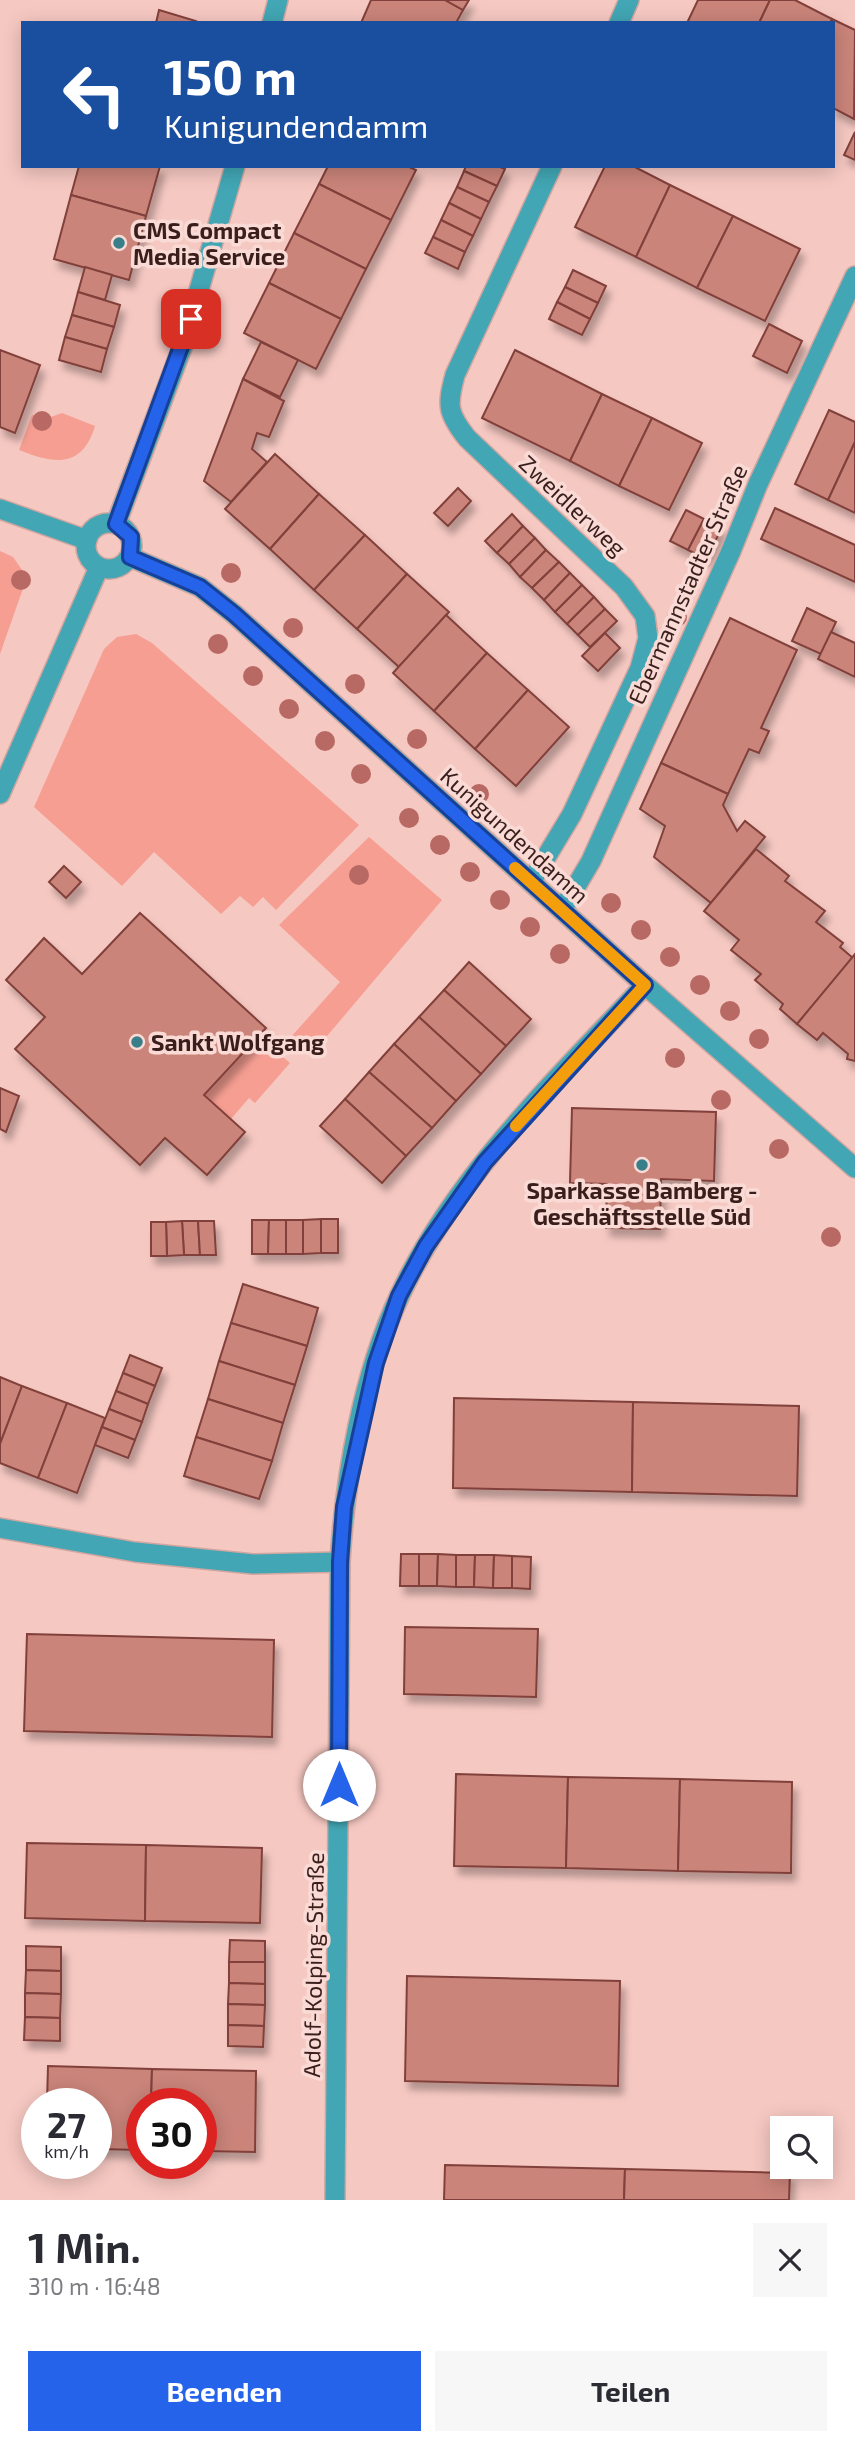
<!DOCTYPE html>
<html lang="de">
<meta charset="utf-8">
<style>
body{margin:0;font-family:"Exo 2",sans-serif;background:#f7f7f7;color:#2b2b33;height:100vh;display:flex;flex-direction:column;font-size:26px;white-space:nowrap}
*{box-sizing:border-box;margin:0}
p{font-size:23px;color:#7c7c81}
.icon{flex:none;width:38px;height:38px;fill:none;stroke:currentColor;stroke-width:2;stroke-linecap:round;stroke-linejoin:round}
.map{position:relative;height:2200px;overflow:hidden}
.sheet{display:flex;flex-direction:column;background:#fff;flex:1}
.sheet>*{flex:none}
.top-card{position:absolute;left:21px;top:21px;width:814px;height:147px;border-radius:0px;box-shadow:0 4px 18px #0003;background:#1a4fa0;color:#fff;overflow:hidden}
.tools{position:absolute;left:770px;top:2116px;display:grid;gap:14px}
.tools a{display:grid;place-items:center;width:63px;height:63px;border-radius:0px;background:#fff;box-shadow:0 4px 18px #0003;font-size:35px}
.speed{position:absolute;left:21px;top:2088px;display:flex;gap:14px;font-size:35px;font-weight:700;text-align:center}
.speed>*{display:grid;place-content:center;width:91px;height:91px;border-radius:50%;background:#fff;box-shadow:0 4px 18px #0003;line-height:1}
.speed small{font-size:18px;font-weight:400}
.speed .limit{border:10px solid #d22;background:#fff;color:#111}
.pin{position:absolute;display:grid;place-items:center;width:60px;height:60px;color:#fff;margin:-30px;border-radius:14px;box-shadow:0 4px 10px #0006}
.me{position:absolute;width:77px;margin:-38px;rotate:0deg;stroke-linejoin:round;filter:drop-shadow(0 0 5px #0008)}
.turn{display:flex;align-items:center;gap:24px;height:147px;padding:0 28px;font-size:32px}
.turn .icon{width:91px;height:91px;stroke-width:2.5}
.turn b{display:block;font-size:49px;line-height:60px}
.round{display:grid;place-items:center;flex:none;width:74px;height:74px;border-radius:0px;background:#f7f7f7}
.overview{display:flex;align-items:center;justify-content:space-between;height:119px;padding:0 28px}
h1{font-size:42px;font-weight:700;line-height:52px}
.action{display:flex;gap:14px;margin-top:auto;padding:14px 28px}
.action a{flex:1;height:80px;border-radius:0px;background:#2563eb;color:#fff;font-size:28px;font-weight:700;line-height:80px;text-align:center}
.action a+a{background:#f7f7f7;color:#2b2b33}
.map>svg:first-child{display:block}
.green{fill:#f69e92}
.building{fill:#ca847a;stroke:#81413a;stroke-width:2;filter:url(#shadow)}
.lines{fill:none;stroke-linecap:round;stroke-linejoin:round}
.service-casing{stroke:#d0a6a1;stroke-width:22}
.minor-casing{stroke:#d0a6a1;stroke-width:22}
.service{stroke:#42a6b4;stroke-width:19}
.minor{stroke:#42a6b4;stroke-width:19}
.tree{fill:#b86964}
.route-casing{stroke:#184099;stroke-width:18}
.route{stroke:#2563eb;stroke-width:12}
.slow{stroke:#f59e0b;stroke-width:12}
.poi-dot{fill:#387f89;stroke:#f9dad5;stroke-width:2.5}
.labels{text-anchor:middle;dominant-baseline:central;stroke-width:7;stroke-linejoin:round;paint-order:stroke}
.poi-label{font-size:23px;font-weight:bold;fill:#3a1e1b;stroke:#f9dad5;text-anchor:start}
.street-label{font-size:23px;fill:#3a1e1b;stroke:#f9dad5}
</style>
<div class="map">
<svg width="855" height="2200" viewBox="0 0 855 2200">
<defs>
<filter id="shadow"><feDropShadow dx="4.5" dy="8" stdDeviation="3.5" flood-color="#0004"/></filter>
</defs>
<rect width="100%" height="100%" fill="#f6c8c2"/>
<g class="green">
<path d="M62,413L95,426C82,469 54,464 19,450L32,415L48,418Z"/>
<path d="M0,551L13,557L27,577L0,654Z"/>
<path d="M136,634L152,643L359,825L276,910L263,897L253,907L240,896L221,914L154,852L122,886L34,807L104,649L117,637Z"/>
<path d="M369,837L442,900L311,1055L291,1037L340,982L279,925Z"/>
<path d="M259,1036L290,1063L255,1103L249,1098L231,1119L204,1095Z"/>
</g>
<g class="building">
<path d="M371,0H445L463,10L456,23H361Z"/>
<path d="M445,0H469L463,10Z"/>
<path d="M698,0H770L759,23H687Z"/>
<path d="M770,0H795L832,19L830,23H759Z"/>
<path d="M159,10L196,21L195,23H156Z"/>
<path d="M832,19L855,30L854,119L833,108Z"/>
<path d="M855,132V160L844,155Z"/>
<path d="M79,166H160L146,216L71,195Z"/>
<path d="M328,166H407L416,170L391,220L319,184Z"/>
<path d="M466,166H498L505,169L497,186L464,171Z"/>
<path d="M605,166H633L670,185L636,257L575,227Z"/>
<path d="M464,171L497,186L489,202L457,187Z"/>
<path d="M319,184L391,220L366,269L294,233Z"/>
<path d="M670,185L733,216L697,288L636,257Z"/>
<path d="M457,187L489,202L481,219L449,203Z"/>
<path d="M71,195L146,216L129,280L54,259Z"/>
<path d="M449,203L481,219L473,236L441,220Z"/>
<path d="M733,216L800,249L765,321L697,288Z"/>
<path d="M441,220L473,236L465,252L433,237Z"/>
<path d="M294,233L366,269L341,319L269,283Z"/>
<path d="M433,237L465,252L458,269L425,253Z"/>
<path d="M85,267L112,275L105,300L78,292Z"/>
<path d="M573,270L606,286L598,303L565,287Z"/>
<path d="M269,283L341,319L316,369L244,333Z"/>
<path d="M565,287L598,303L590,319L557,302Z"/>
<path d="M78,292L120,305L114,327L72,315Z"/>
<path d="M557,302L590,319L582,335L549,319Z"/>
<path d="M72,315L114,327L107,349L65,337Z"/>
<path d="M769,324L802,341L787,373L753,356Z"/>
<path d="M65,337L107,349L101,372L59,360Z"/>
<path d="M261,342L298,360L280,397L243,379Z"/>
<path d="M0,350L40,365L15,433L0,427Z"/>
<path d="M515,350L602,394L570,461L482,418Z"/>
<path d="M243,379L284,401L269,437L257,433L252,449L267,462L231,502L204,481Z"/>
<path d="M602,394L652,418L619,486L570,461Z"/>
<path d="M829,410L855,422V442L828,500L795,484Z"/>
<path d="M652,418L702,443L669,510L619,486Z"/>
<path d="M855,442V513L828,500Z"/>
<path d="M275,454L319,494L270,549L225,509Z"/>
<path d="M458,488L471,501L448,526L434,513Z"/>
<path d="M319,494L365,535L314,590L270,549Z"/>
<path d="M775,508L855,545V582L761,539Z"/>
<path d="M686,510L704,519L688,550L670,541Z"/>
<path d="M512,514L523,526L497,553L485,541Z"/>
<path d="M704,519L722,528L706,559L688,550Z"/>
<path d="M523,526L535,538L509,564L497,553Z"/>
<path d="M365,535L407,574L357,629L314,590Z"/>
<path d="M535,538L546,550L520,577L509,564Z"/>
<path d="M546,550L559,562L532,588L520,577Z"/>
<path d="M559,562L570,573L544,600L532,588Z"/>
<path d="M570,573L582,585L555,612L544,600Z"/>
<path d="M407,574L449,612L399,667L357,629Z"/>
<path d="M582,585L594,597L567,624L555,612Z"/>
<path d="M594,597L605,609L578,635L567,624Z"/>
<path d="M807,608L836,622L821,654L792,641Z"/>
<path d="M605,609L617,621L590,647L578,635Z"/>
<path d="M446,615L487,653L434,711L393,673Z"/>
<path d="M730,618L797,650L761,728L769,731L759,753L749,749L728,794L661,763Z"/>
<path d="M831,632L855,643V677L818,659Z"/>
<path d="M605,633L620,648L598,671L582,656Z"/>
<path d="M487,653L528,690L475,749L434,711Z"/>
<path d="M528,690L569,727L516,786L475,749Z"/>
<path d="M661,763L728,794L723,805L737,831L745,821L765,837L711,903L654,857L665,826L640,809Z"/>
<path d="M756,849L789,876L785,881L825,911L816,922L843,943L840,947L853,958L797,1024L780,1009L783,1004L755,980L761,974L731,950L739,940L704,911Z"/>
<path d="M64,866L81,882L66,898L49,882Z"/>
<path d="M140,913L266,1028L204,1095L245,1132L207,1175L165,1138L140,1165L15,1049L45,1017L6,980L44,938L82,974Z"/>
<path d="M855,954V1061L847,1059L848,1054L823,1033L817,1040L797,1024Z"/>
<path d="M469,962L531,1019L506,1046L444,990Z"/>
<path d="M444,990L506,1046L481,1074L419,1017Z"/>
<path d="M419,1017L481,1074L456,1101L394,1044Z"/>
<path d="M394,1044L456,1101L432,1128L369,1072Z"/>
<path d="M369,1072L432,1128L406,1156L345,1099Z"/>
<path d="M0,1088L19,1096L6,1132L0,1129Z"/>
<path d="M345,1099L406,1156L382,1183L320,1126Z"/>
<path d="M572,1108L716,1112L714,1181L661,1179L660,1229L606,1228L607,1184L570,1183Z"/>
<path d="M321,1219V1253L303,1254V1220Z"/>
<rect x="321" y="1219" width="17" height="34"/>
<path d="M252,1220H269L268,1254H252Z"/>
<path d="M269,1220H286V1254H268Z"/>
<rect x="286" y="1220" width="17" height="34"/>
<path d="M182,1221H198L200,1255H184Z"/>
<path d="M182,1221L184,1255L167,1256L166,1222Z"/>
<path d="M198,1221H214L216,1255H200Z"/>
<path d="M151,1222H166L167,1256H151Z"/>
<path d="M243,1284L318,1308L307,1346L231,1323Z"/>
<path d="M231,1323L307,1346L295,1385L219,1361Z"/>
<path d="M130,1355L162,1368L155,1386L123,1373Z"/>
<path d="M219,1361L295,1385L283,1423L208,1399Z"/>
<path d="M123,1373L155,1386L148,1404L116,1391Z"/>
<path d="M0,1377L22,1386L0,1444Z"/>
<path d="M22,1386L67,1403L38,1478L0,1463V1444Z"/>
<path d="M116,1391L148,1404L142,1422L109,1409Z"/>
<path d="M454,1398L633,1402L632,1492L453,1488Z"/>
<path d="M208,1399L283,1423L272,1461L196,1437Z"/>
<path d="M633,1402L799,1406L797,1496L632,1492Z"/>
<path d="M67,1403L105,1418L77,1493L38,1478Z"/>
<path d="M109,1409L142,1422L135,1440L102,1427Z"/>
<path d="M102,1427L135,1440L128,1458L95,1445Z"/>
<path d="M196,1437L272,1461L259,1499L184,1476Z"/>
<path d="M401,1554H419V1586H400Z"/>
<path d="M419,1554H438L437,1586H419Z"/>
<path d="M438,1554L456,1555V1587L437,1586Z"/>
<path d="M456,1555H475L474,1587H456Z"/>
<path d="M475,1555H494L493,1588L474,1587Z"/>
<path d="M494,1555L512,1556V1588H493Z"/>
<path d="M512,1556L531,1557L530,1589L512,1588Z"/>
<path d="M405,1627L538,1629L536,1697L404,1694Z"/>
<path d="M27,1634L274,1640L272,1737L24,1731Z"/>
<path d="M456,1774L568,1777L566,1868L454,1866Z"/>
<path d="M568,1777L680,1779L678,1871L566,1868Z"/>
<path d="M680,1779L792,1782L791,1873L678,1871Z"/>
<path d="M27,1843L146,1845L145,1921L25,1918Z"/>
<path d="M146,1845L262,1848L260,1923L145,1921Z"/>
<path d="M230,1940L265,1941V1962H229Z"/>
<path d="M26,1946L61,1947V1971L26,1970Z"/>
<path d="M229,1962H265V1984L229,1983Z"/>
<path d="M26,1970L61,1971V1994L25,1993Z"/>
<path d="M407,1976L620,1981L618,2086L405,2081Z"/>
<path d="M229,1983L265,1984V2005L228,2004Z"/>
<path d="M25,1993L61,1994L60,2018L25,2017Z"/>
<path d="M228,2004L265,2005L264,2026L228,2025Z"/>
<path d="M25,2017L60,2018V2041L24,2040Z"/>
<path d="M228,2025L264,2026L263,2047L228,2046Z"/>
<path d="M48,2066L152,2069L151,2104H142V2150L96,2149V2104H47Z"/>
<path d="M152,2069L256,2071L255,2152L201,2151V2104H151Z"/>
<path d="M445,2165L625,2169L624,2200H444Z"/>
<path d="M625,2169L790,2173L789,2200H624Z"/>
</g>
<g class="lines">
<defs>
<path id="service" d="M562,910L591,861L731,551L758,484L855,276"/>
<g id="minor">
<path d="M272,23L278,0"/>
<path d="M619,23L629,0"/>
<path d="M0,509L87,540"/>
<circle cx="109" cy="546" r="23"/>
<path d="M116,524L183,345L235,166"/>
<path d="M130,557L200,587L234,614L645,985L855,1168"/>
<path d="M0,794L99,567"/>
<path d="M531,882L572,814L640,668L648,638L645,616L624,587L467,438C447,413 447,405 455,375L552,166"/>
<path d="M0,1528L135,1552L253,1564L340,1562"/>
<path d="M335,2200L340,1562C345,1476 363,1374 400,1295C455,1176 557,1079 645,985"/>
</g>
</defs>
<use href="#service" class="service-casing"/>
<use href="#minor" class="minor-casing"/>
<use href="#service" class="service"/>
<use href="#minor" class="minor"/>
</g>
<g class="tree">
<circle cx="42" cy="421" r="10"/>
<circle cx="231" cy="573" r="10"/>
<circle cx="21" cy="580" r="10"/>
<circle cx="677" cy="617" r="10"/>
<circle cx="293" cy="628" r="10"/>
<circle cx="218" cy="644" r="10"/>
<circle cx="253" cy="676" r="10"/>
<circle cx="355" cy="684" r="10"/>
<circle cx="289" cy="709" r="10"/>
<circle cx="417" cy="739" r="10"/>
<circle cx="325" cy="741" r="10"/>
<circle cx="361" cy="774" r="10"/>
<circle cx="479" cy="794" r="10"/>
<circle cx="409" cy="818" r="10"/>
<circle cx="440" cy="845" r="10"/>
<circle cx="470" cy="872" r="10"/>
<circle cx="359" cy="875" r="10"/>
<circle cx="500" cy="900" r="10"/>
<circle cx="611" cy="903" r="10"/>
<circle cx="530" cy="927" r="10"/>
<circle cx="641" cy="930" r="10"/>
<circle cx="560" cy="954" r="10"/>
<circle cx="670" cy="957" r="10"/>
<circle cx="700" cy="985" r="10"/>
<circle cx="730" cy="1011" r="10"/>
<circle cx="759" cy="1039" r="10"/>
<circle cx="675" cy="1058" r="10"/>
<circle cx="721" cy="1100" r="10"/>
<circle cx="779" cy="1149" r="10"/>
<circle cx="831" cy="1237" r="10"/>
</g>
<g class="lines">
<defs>
<path id="route" d="M191,319L116,524L131,537L130,557L200,587L234,614L645,985L485,1162L426,1246L399,1296L376,1363L344,1507L340,1562L339,1785"/>
</defs>
<use href="#route" class="route-casing"/>
<use href="#route" class="route"/>
<path class="slow" d="M515,868L645,985L516,1126"/>
</g>
<g class="poi-dot">
<circle cx="119" cy="243" r="7"/>
<circle cx="137" cy="1042" r="7"/>
<circle cx="642" cy="1165" r="7"/>
</g>
<g class="labels">
<g class="poi-label">
<text x="133" y="230">CMS Compact<tspan x="133" dy="26">Media Service</tspan></text>
<text x="151" y="1042">Sankt Wolfgang</text>
<text x="642" y="1190" text-anchor="middle">Sparkasse Bamberg -<tspan x="642" dy="26">Geschäftsstelle Süd</tspan></text>
</g>
<g class="street-label">
<text transform="translate(573 505) rotate(43)">Zweidlerweg</text>
<text transform="translate(687 584) rotate(-66)">Ebermannstadter Straße</text>
<text transform="translate(515 835) rotate(42)">Kunigundendamm</text>
<text transform="translate(313 1965) rotate(-89)">Adolf-Kolping-Straße</text>
</g>
</g>
</svg>
<div class="tools">
<a><svg class="icon" aria-label="search" viewBox="0 0 24 24"><circle cx="10" cy="10" r="6"/><path d="M15 15l6 6"/></svg></a>
</div>
<div class="speed"><div>27<small>km/h</small></div><div class="limit">30</div></div>
<div class="pin" style="left:191px;top:319px;background:#d93025"><svg class="icon" aria-label="arrive" viewBox="0 0 24 24"><path d="M6 21V4h12l-3 4 3 4H6"/></svg></div>
<svg class="me" style="left:339px;top:1785px" viewBox="-20 -20 40 40"><circle r="19" fill="#fff"/><path d="M0-13L10 11 0 6-10 11z" fill="#2563eb"/></svg>
<div class="top-card">
<div class="turn"><svg class="icon" aria-label="left" viewBox="0 0 24 24"><path d="M17 20v-9H6M10 6l-5 5 5 5"/></svg><div><b>150 m</b>Kunigundendamm</div></div>
</div>
</div>
<section class="sheet">
<div class="overview"><div><h1>1 Min.</h1><p>310 m · 16:48</p></div><a class="round"><svg class="icon" aria-label="close" viewBox="0 0 24 24"><path d="M6 6l12 12M18 6L6 18"/></svg></a></div>
<div class="action"><a>Beenden</a><a>Teilen</a></div>
</section>
